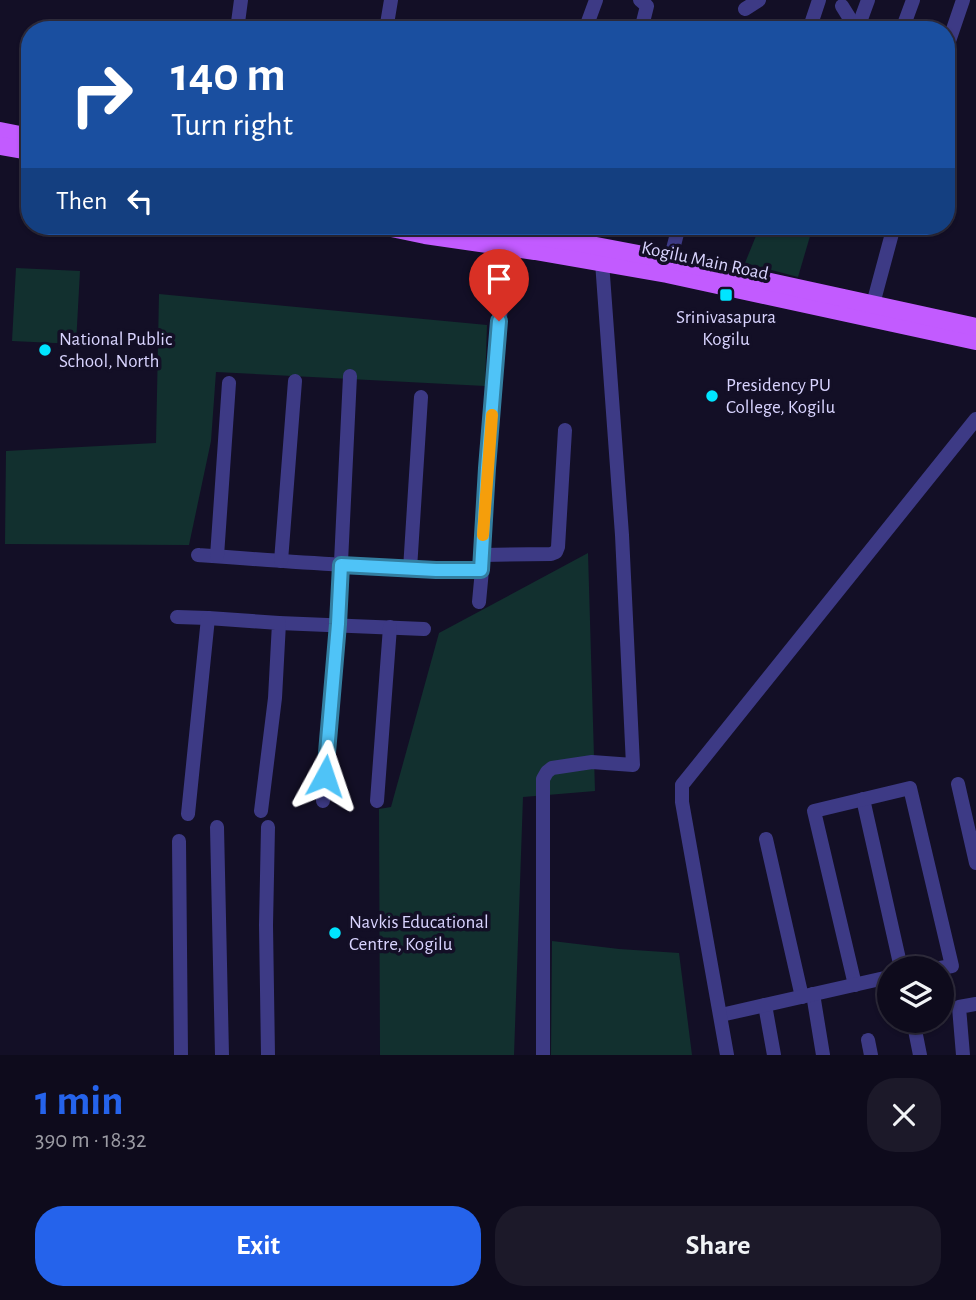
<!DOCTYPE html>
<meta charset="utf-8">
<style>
body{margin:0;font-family:"Alegreya Sans",sans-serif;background:#1c1929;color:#f1f3f6;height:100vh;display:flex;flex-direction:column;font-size:26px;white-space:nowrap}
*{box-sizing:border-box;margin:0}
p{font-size:23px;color:#9b9ba3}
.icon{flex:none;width:38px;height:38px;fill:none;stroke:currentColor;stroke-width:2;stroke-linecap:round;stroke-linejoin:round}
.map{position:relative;height:1055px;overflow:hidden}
.details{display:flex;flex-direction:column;background:#0e0b1c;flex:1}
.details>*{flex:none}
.top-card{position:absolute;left:21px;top:21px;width:934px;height:214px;border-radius:28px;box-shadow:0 2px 5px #0004,0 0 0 2px #2e2b3b;background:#1a4fa0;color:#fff;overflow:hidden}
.controls{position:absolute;left:877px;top:956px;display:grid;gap:14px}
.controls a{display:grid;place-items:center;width:77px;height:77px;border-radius:50%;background:#0e0b1c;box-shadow:0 2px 5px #0004,0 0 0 2px #2e2b3b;font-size:35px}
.pin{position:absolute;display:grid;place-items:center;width:60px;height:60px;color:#fff;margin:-72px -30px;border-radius:50% 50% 50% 0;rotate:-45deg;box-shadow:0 0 7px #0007}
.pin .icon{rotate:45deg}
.me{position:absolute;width:77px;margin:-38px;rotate:5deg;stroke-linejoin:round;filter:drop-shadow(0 0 5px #0008)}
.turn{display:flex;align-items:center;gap:24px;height:147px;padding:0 35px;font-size:32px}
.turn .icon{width:91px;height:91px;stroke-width:2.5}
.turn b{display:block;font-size:49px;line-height:60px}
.then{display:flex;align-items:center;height:66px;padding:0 35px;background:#0003;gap:14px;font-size:26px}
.round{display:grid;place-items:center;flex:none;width:74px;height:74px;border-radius:28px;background:#1c1929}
.head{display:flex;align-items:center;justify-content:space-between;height:119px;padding:0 35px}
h1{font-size:42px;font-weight:700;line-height:52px;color:#2563eb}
.cta{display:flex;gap:14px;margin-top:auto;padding:14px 35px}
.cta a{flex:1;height:80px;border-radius:28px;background:#2563eb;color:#fff;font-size:28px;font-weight:700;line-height:80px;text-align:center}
.cta a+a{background:#1c1929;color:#f1f3f6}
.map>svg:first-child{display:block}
.green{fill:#12302f}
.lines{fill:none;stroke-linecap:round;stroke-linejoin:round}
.minor{stroke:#3d3a85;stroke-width:14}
.major{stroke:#c25bff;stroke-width:18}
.route-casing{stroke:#337fa1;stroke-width:18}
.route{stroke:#4fc3f7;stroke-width:12}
.slow{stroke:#f59e0b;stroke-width:12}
.poi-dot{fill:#00e5ff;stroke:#130f26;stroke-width:2.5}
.labels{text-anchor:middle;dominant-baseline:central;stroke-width:7;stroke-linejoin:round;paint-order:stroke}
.street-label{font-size:19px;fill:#d9d4ff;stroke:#130f26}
.poi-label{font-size:19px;fill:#d9d4ff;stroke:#130f26;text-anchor:start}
</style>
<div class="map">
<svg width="976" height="1055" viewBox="0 0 976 1055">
<rect width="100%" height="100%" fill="#130f26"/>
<g class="green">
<path d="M760,226H813L798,277L745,263Z"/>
<path d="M16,268L80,271L76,344L12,341Z"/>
<path d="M159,294L487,325L485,386L216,372L211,441L189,545L5,544L6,451L156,443Z"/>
<path d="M588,553L595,791L523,797L514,1055H380L379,809L391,807L439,633Z"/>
<path d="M552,941L619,949L679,953L692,1055H551Z"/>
</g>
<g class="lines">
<g class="minor">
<path d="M640,0L647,6L641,30"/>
<path d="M842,6L857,30"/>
<path d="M745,9L759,0"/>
<path d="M237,30L241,0"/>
<path d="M386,30L391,0"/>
<path d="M585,30L596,0"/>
<path d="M809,30L819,0"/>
<path d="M857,30L868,0"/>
<path d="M902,30L913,0"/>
<path d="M947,47L963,0"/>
<path d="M570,241L575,226"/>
<path d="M668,268L679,226"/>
<path d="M873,304L894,226"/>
<path d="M198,555C293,562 387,569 482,570L479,602"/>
<path d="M482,555L551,554L556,552L558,547L565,430"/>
<path d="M217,556L229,383"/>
<path d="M281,561L295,381"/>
<path d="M410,569L421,397"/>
<path d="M482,570L487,468L507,237"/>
<path d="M177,617L208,618"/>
<path d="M279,623L424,629"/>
<path d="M958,784L976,863"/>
<path d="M863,799L901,968"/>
<path d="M323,801L338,624L350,376"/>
<path d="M377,801L390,627"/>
<path d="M188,814L208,618L279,623L275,698L261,811"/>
<path d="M217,827C219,903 220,979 222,1055"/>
<path d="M268,827L266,925L268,1055"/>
<path d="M766,839L802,997"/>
<path d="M179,841L181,1055"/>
<path d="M855,985L814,811L910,788L952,966L940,968"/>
<path d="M813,994L823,1055"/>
<path d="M765,1005L774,1055"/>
<path d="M721,1015L889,977"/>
<path d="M913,1020L920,1055"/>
<path d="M868,1040L871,1055"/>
<path d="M543,1055V779L547,772L552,768L592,762L633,765L622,535L602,262"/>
<path d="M727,1055L682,802V785L976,419"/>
<path d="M963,1055L959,1007L976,1004"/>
</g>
<g class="major">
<path d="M0,131L30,137"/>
<path d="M0,146L30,151"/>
<path d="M382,226L425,235L535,251L667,274L976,341"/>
<path d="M457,226L570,241L670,260L976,327"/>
</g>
</g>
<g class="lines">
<defs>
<path id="route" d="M325,776L338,624L341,565L436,570H481L487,468L499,321"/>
</defs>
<use href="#route" class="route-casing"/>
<use href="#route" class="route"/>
<path class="slow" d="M483,535L492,415"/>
</g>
<g class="poi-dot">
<rect x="719" y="288" width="14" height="14" rx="3.5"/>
<circle cx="45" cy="350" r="7"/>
<circle cx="712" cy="396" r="7"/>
<circle cx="335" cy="933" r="7"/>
</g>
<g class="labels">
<g class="street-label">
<text transform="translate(705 261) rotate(12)">Kogilu Main Road</text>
</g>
<g class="poi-label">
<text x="726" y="317" text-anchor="middle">Srinivasapura<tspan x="726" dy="22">Kogilu</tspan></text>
<text x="59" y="339">National Public<tspan x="59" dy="22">School, North</tspan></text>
<text x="726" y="385">Presidency PU<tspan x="726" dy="22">College, Kogilu</tspan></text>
<text x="349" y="922">Navkis Educational<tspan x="349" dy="22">Centre, Kogilu</tspan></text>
</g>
</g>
</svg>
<div class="controls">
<a><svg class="icon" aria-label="layers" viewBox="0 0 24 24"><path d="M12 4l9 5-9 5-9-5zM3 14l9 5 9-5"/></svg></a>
</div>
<div class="pin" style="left:499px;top:321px;background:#d93025"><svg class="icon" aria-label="arrive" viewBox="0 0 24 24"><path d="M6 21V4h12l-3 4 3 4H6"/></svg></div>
<svg class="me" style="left:325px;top:776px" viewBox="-20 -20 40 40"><path d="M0-17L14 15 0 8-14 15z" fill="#4fc3f7" stroke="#fff" stroke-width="4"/></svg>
<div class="top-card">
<div class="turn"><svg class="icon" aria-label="right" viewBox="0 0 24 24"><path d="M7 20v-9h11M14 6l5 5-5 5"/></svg><div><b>140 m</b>Turn right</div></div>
<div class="then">Then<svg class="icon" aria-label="left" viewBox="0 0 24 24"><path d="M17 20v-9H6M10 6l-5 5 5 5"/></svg></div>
</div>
</div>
<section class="details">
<div class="head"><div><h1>1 min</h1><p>390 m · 18:32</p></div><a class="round"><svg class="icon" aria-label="close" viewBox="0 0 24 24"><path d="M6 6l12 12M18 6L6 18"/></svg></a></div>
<div class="cta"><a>Exit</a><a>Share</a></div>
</section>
